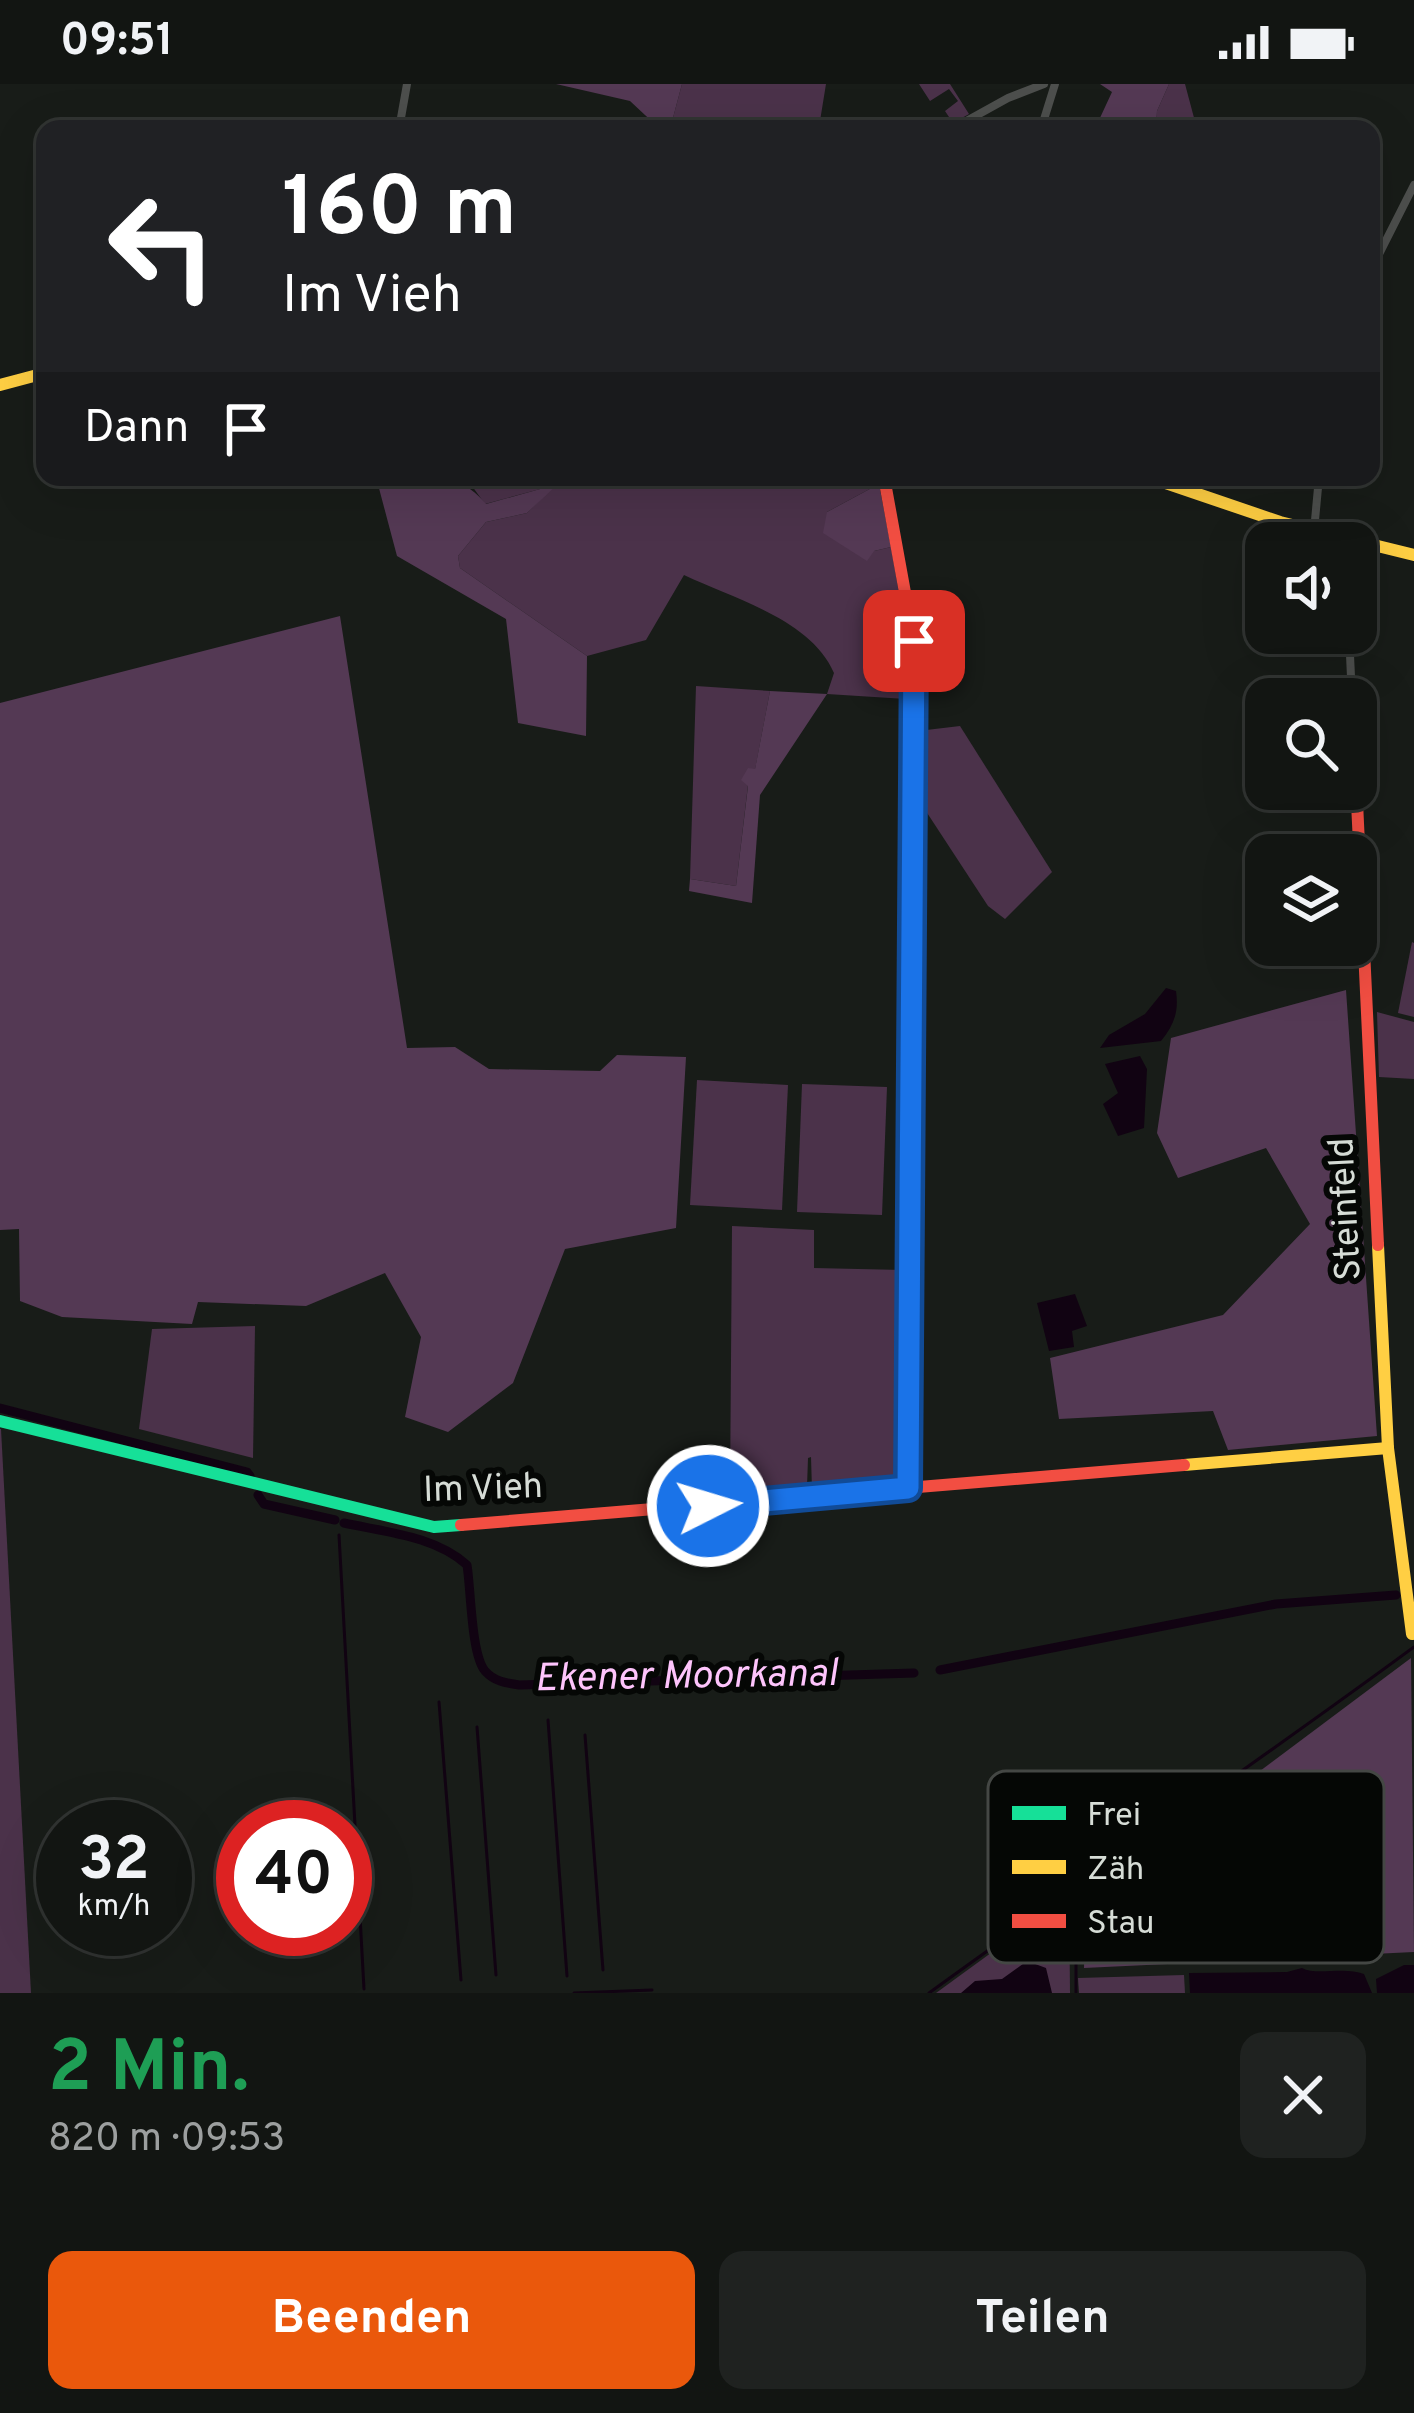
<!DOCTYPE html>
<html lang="de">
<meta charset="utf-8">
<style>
body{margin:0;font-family:Overpass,sans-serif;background:#1f2220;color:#f1f3f6;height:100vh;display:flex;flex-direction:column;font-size:45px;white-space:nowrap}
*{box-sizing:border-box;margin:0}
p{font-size:39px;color:#9c9f9f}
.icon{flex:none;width:66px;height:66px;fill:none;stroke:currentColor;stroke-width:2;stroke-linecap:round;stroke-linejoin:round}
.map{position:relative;height:1909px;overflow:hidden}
.sheet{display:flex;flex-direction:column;background:#121512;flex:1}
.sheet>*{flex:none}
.top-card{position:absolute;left:36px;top:36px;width:1344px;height:366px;border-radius:24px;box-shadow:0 12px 48px #0002,0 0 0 3px #313432;background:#202124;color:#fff;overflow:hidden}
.tools{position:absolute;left:1245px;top:438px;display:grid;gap:24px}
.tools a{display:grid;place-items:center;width:132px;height:132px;border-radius:24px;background:#121512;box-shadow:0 12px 48px #0002,0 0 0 3px #313432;font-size:60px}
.speed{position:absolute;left:36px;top:1716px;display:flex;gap:24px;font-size:60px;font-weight:700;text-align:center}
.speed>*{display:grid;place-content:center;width:156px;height:156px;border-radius:50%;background:#121512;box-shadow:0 12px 48px #0002,0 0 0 3px #313432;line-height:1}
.speed small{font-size:30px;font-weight:400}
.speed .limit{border:18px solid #d22;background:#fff;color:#111}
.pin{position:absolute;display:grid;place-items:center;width:102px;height:102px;color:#fff;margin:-51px;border-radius:24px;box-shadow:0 6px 18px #0006}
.me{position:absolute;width:132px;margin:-66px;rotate:85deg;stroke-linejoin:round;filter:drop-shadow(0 0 9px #0008)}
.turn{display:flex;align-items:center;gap:42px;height:252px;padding:0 48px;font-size:54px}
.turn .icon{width:156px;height:156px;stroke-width:2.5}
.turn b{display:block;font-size:84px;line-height:102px}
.then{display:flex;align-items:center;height:114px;padding:0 48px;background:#0003;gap:24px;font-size:45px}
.round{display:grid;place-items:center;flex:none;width:126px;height:126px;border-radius:24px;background:#1f2220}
.overview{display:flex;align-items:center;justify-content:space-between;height:204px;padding:0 48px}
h1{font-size:72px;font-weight:700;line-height:90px;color:#1e9e55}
.button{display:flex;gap:24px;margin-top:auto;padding:24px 48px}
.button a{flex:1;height:138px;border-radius:24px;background:#ea580c;color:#fff;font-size:48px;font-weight:700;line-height:138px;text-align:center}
.button a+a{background:#1f2220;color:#f1f3f6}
.status{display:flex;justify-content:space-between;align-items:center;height:84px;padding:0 60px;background:#121512;direction:ltr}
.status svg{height:33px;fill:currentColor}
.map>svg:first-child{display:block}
.green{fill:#4b324a}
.forest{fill:#543954}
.water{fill:#110312}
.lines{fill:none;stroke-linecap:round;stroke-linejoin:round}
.stream{stroke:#110312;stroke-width:3}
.canal{stroke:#110312;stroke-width:9}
.street{stroke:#4d4f4d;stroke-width:8}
.fast{stroke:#16e098;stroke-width:12}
.slow{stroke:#ffcf43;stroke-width:12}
.jam{stroke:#f24e42;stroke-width:12}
.route-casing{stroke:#114b97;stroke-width:30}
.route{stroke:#1a73e8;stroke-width:21}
.labels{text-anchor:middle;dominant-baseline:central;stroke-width:12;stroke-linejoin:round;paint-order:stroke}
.street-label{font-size:36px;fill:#d6dcd6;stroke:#050705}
.water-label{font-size:39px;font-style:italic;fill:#fec4fc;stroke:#050705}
.key{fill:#050705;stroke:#444744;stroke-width:3}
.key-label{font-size:33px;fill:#d6dcd6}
</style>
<div class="status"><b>09:51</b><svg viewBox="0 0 49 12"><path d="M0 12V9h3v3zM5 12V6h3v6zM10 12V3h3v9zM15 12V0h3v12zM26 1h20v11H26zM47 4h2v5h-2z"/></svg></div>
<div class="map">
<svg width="1414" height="1909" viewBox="0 0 1414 1909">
<rect width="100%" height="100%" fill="#181c18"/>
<g class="green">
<path d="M682,0H826L820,37L746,38L744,45H670Z"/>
<path d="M919,0H950L969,30L953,39L945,27L958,17L949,5L930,17Z"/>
<path d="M1169,0H1185L1197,45H1156L1157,27Z"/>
<path d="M444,393H739L735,398L741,405L754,393H878L879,400L827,428L874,467L891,463L906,550V615L827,610L834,589C811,535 734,515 684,491L646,556L587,572L460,484L458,472L486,438L527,429L555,401L485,420L472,402Z"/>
<path d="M696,602L770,607L755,686L748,701L736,802L690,795Z"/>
<path d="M960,642L1052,788L1005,835L988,822L918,715V647Z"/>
<path d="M1412,858L1414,859V933L1398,929Z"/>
<path d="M1377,928L1414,938V995L1379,993Z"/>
<path d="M697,996L788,1001L782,1126L690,1121Z"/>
<path d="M802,1000L887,1003L882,1131L797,1128Z"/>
<path d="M732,1142L814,1146V1184L903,1186V1392L896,1398L812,1406L811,1373L808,1374L807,1403L730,1408Z"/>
<path d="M255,1242L253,1374L139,1345L152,1245Z"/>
<path d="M0,1345H1L31,1909H0Z"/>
<path d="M1069,1812L1070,1909H936Z"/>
<path d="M1184,1891L1185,1909H1079L1078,1894Z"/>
</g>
<g class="forest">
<path d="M556,0H682L670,45H660L630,17Z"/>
<path d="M1100,0H1169L1157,27L1156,45H1102L1099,36L1112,8Z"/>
<path d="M376,393C418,393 457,384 486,420L558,400L527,429L486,438L458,472L460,484L587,572L586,652L518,639L506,535L397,472Z"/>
<path d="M879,400L891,463L874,467L867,477L823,449L827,428Z"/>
<path d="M340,532L407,964L455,963L489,985L600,987L617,971L686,973L676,1144L565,1165L513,1299L448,1348L405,1333L421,1253L385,1189L306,1222L198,1218L192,1240L62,1233L20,1217L19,1145L0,1146V619Z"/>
<path d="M770,607L827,610L760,711L752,819L689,807L690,795L736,802L748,702L741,696L748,684L755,685Z"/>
<path d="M1346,906L1377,1352L1228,1366L1213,1327L1059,1335L1050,1274L1223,1231L1310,1140L1266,1064L1178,1094L1157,1049L1171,954Z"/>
<path d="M1411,1574L1414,1868L1084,1884L1085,1818Z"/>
</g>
<g class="water">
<path d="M1166,904L1176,907C1179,928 1174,941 1161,957L1100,964L1109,951L1145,930Z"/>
<path d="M1140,972L1147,985L1144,1044L1118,1052L1103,1020L1118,1009L1105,980Z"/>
<path d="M1075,1210L1087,1242L1072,1247L1074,1263L1049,1267L1037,1219Z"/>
<path d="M1027,1877L1046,1884L1052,1909H961L975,1897L1002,1895Z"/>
<path d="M1404,1881H1414V1909H1377L1376,1895Z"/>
<path d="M1302,1884C1317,1892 1344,1882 1364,1890L1372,1909H1190L1189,1889L1287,1888Z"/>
</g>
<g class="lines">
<g class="stream">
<path d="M339,1451L364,1905"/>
<path d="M439,1618L461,1896"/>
<path d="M548,1636L567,1892"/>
<path d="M477,1643L496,1891"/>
<path d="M585,1651L603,1886"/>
<path d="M1076,1807V1909"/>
<path d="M574,1909L652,1906"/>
<path d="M929,1909C1090,1792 1254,1681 1414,1563"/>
</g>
<g class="canal">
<path d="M0,1324L247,1388L250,1392"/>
<path d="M258,1411L264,1420L335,1436"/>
<path d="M344,1439C385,1448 435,1452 467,1481C471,1505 471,1570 485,1587C495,1598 506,1599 520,1601L914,1589"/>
<path d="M940,1586L1276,1520L1396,1511"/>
</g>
<g class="street">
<path d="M399,45L407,0"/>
<path d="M952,45L1008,14L1044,0"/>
<path d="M1041,45L1055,0"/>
<path d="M1371,186L1414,101"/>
<path d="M1314,447L1319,393"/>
<path d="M1349,549L1352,615"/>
</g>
<path class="fast" d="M0,1337L434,1443L461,1441"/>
<g class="slow">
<path d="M0,301L45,289"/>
<path d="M1148,393L1280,438L1414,471"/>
<path d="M1378,1161L1388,1364L1412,1550"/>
<path d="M1184,1381L1388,1364"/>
<path d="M908,1404L911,1008"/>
</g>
<g class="jam">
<path d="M884,393L914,558L911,1008"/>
<path d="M1356,697L1378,1161"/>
<path d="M461,1441L1184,1381"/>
</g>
</g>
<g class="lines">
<defs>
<path id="route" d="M708,1422L908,1404L914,557"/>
</defs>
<use href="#route" class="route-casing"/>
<use href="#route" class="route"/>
</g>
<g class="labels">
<g class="street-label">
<text transform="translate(1347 1125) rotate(-93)">Steinfeld</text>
<text transform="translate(483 1406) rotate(-2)">Im Vieh</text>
</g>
<g class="water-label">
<text transform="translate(686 1594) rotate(-1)">Ekener Moorkanal</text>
</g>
</g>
<rect x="988" y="1687" width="396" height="192" rx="18" class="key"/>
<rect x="1012" y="1722" width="54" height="14" fill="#16e098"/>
<rect x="1012" y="1776" width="54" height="14" fill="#ffcf43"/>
<rect x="1012" y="1830" width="54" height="14" fill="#f24e42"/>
<g class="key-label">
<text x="1087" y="1741">Frei</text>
<text x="1087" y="1795">Zäh</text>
<text x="1087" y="1849">Stau</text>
</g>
</svg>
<div class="tools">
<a><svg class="icon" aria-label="sound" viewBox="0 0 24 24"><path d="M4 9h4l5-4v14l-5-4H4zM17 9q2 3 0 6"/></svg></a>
<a><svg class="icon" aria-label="search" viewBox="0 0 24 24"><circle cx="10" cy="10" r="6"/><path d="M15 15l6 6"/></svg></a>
<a><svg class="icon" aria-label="layers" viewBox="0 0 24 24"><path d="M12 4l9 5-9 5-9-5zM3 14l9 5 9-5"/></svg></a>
</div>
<div class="speed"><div>32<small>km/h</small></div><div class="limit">40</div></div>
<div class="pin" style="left:914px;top:557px;background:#d93025"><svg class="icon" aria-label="arrive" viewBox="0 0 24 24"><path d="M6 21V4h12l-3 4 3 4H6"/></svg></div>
<svg class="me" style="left:708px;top:1422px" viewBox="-20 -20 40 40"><circle r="17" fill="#1a73e8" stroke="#fff" stroke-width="3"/><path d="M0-11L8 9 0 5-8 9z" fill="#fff"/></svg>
<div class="top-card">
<div class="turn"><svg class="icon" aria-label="left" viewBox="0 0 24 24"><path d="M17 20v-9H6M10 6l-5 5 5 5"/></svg><div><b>160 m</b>Im Vieh</div></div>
<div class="then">Dann<svg class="icon" aria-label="arrive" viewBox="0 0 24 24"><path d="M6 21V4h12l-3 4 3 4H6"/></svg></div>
</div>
</div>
<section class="sheet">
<div class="overview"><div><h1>2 Min.</h1><p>820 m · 09:53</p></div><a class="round"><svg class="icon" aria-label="close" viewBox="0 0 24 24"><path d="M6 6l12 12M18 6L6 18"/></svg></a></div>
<div class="button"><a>Beenden</a><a>Teilen</a></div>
</section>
